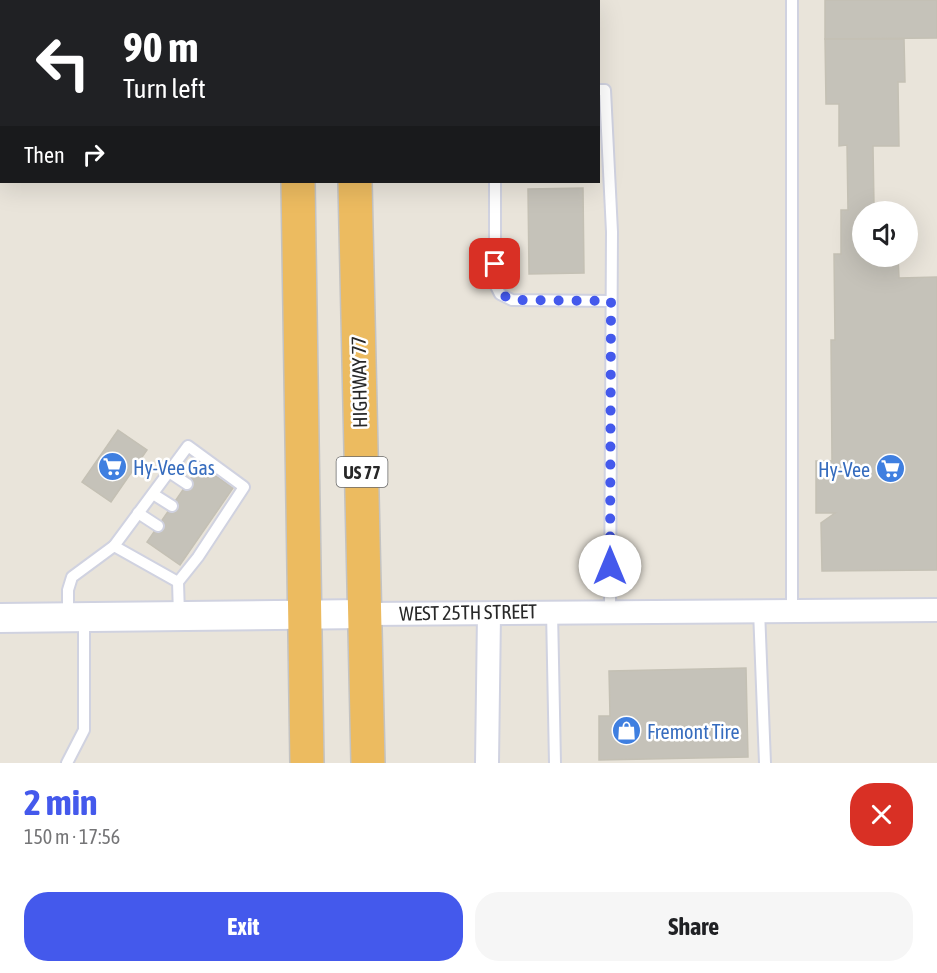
<!DOCTYPE html>
<meta charset="utf-8">
<style>
body{margin:0;font-family:"Asap Condensed",sans-serif;background:#f6f6f6;color:#202124;height:100vh;display:flex;flex-direction:column;font-size:22px;white-space:nowrap}
*{box-sizing:border-box;margin:0}
p{font-size:20px;color:#757577}
.icon{flex:none;width:33px;height:33px;fill:none;stroke:currentColor;stroke-width:2;stroke-linecap:round;stroke-linejoin:round}
.map{position:relative;height:763px;overflow:hidden}
.panel{display:flex;flex-direction:column;background:#fff;flex:1}
.panel>*{flex:none}
.banner{position:absolute;left:0px;top:0px;width:600px;height:183px;box-shadow:0 6px 24px #0002;background:#202124;color:#fff;overflow:hidden}
.fabs{position:absolute;left:852px;top:201px;display:grid;gap:12px}
.fabs a{display:grid;place-items:center;width:66px;height:66px;border-radius:50%;background:#fff;box-shadow:0 6px 24px #0002;font-size:30px}
.pin{position:absolute;display:grid;place-items:center;width:51px;height:51px;color:#fff;margin:-26px;border-radius:12px;box-shadow:0 3px 9px #0006}
.me{position:absolute;width:66px;margin:-33px;rotate:0deg;stroke-linejoin:round;filter:drop-shadow(0 0 4px #0008)}
.turn{display:flex;align-items:center;gap:21px;height:126px;padding:0 24px;font-size:27px}
.turn .icon{width:78px;height:78px;stroke-width:2.5}
.turn b{display:block;font-size:42px;line-height:51px}
.then{display:flex;align-items:center;height:57px;padding:0 24px;background:#0003;gap:12px;font-size:22px}
.round{display:grid;place-items:center;flex:none;width:63px;height:63px;border-radius:24px;background:#f6f6f6}
.summary{display:flex;align-items:center;justify-content:space-between;height:102px;padding:0 24px}
h1{font-size:36px;font-weight:700;line-height:45px;color:#4459ec}
.primary-button{display:flex;gap:12px;margin-top:auto;padding:12px 24px}
.primary-button a{flex:1;height:69px;border-radius:24px;background:#4459ec;color:#fff;font-size:24px;font-weight:700;line-height:69px;text-align:center}
.primary-button a+a{background:#f6f6f6;color:#202124}
.map>svg:first-child{display:block}
.industrial{fill:#dddbe2}
.building{fill:#c5c2b9;stroke:#c4c0b4;stroke-width:1.5}
.lines{fill:none;stroke-linecap:round;stroke-linejoin:round}
.service-casing{stroke:#d0d2e0;stroke-width:14}
.minor-casing{stroke:#d0d2e0;stroke-width:26}
.tertiary-casing{stroke:#d0d2e0;stroke-width:32}
.trunk-casing{stroke:#c3c3c3;stroke-width:36}
.service{stroke:#fff;stroke-width:10}
.minor{stroke:#fff;stroke-width:22}
.tertiary{stroke:#fff;stroke-width:28}
.trunk{stroke:#ecbb60;stroke-width:33}
.route{stroke:#4459ec;stroke-width:10;stroke-dasharray:0 18}
.labels{text-anchor:middle;dominant-baseline:central;stroke-width:5;stroke-linejoin:round;paint-order:stroke}
.shield{fill:#fff;stroke:#686868;stroke-width:1.5}
.shield-label{font-size:18px;font-weight:bold;fill:#282828}
.street-label{font-size:20px;fill:#282828;stroke:#fff}
.shop-label{font-size:20px;fill:#366cbe;stroke:#fff;text-anchor:start}
</style>
<div class="map">
<svg width="937" height="763" viewBox="0 0 937 763">
<rect width="100%" height="100%" fill="#e9e4da"/>
<path class="industrial" d="M0,0H126V1L2,2L0,91Z"/>
<g class="building">
<path d="M0,0L35,2H2L0,56Z"/>
<path d="M825,0H937V38L825,39Z"/>
<path d="M825,39H904L905,82H898L899,146H873L874,206H898V212H862V256H898L899,278L937,277V570L822,571L821,523L835,513H816V461H832L831,340H835L834,254H841V210H848L847,145L839,146V104H826Z"/>
<path d="M583,188L584,273L529,274L528,189Z"/>
<path d="M118,430L147,450L111,502L82,482Z"/>
<path d="M200,465L233,488L180,565L147,542Z"/>
<path d="M746,668L748,757L599,760V716H610L609,671Z"/>
</g>
<g class="lines">
<defs>
<g id="service">
<path d="M792,0V610"/>
<path d="M537,2V0"/>
<path d="M598,90H605L612,232L610,610"/>
<path d="M495,182V284L500,294L512,300L611,301"/>
<path d="M169,472L187,484"/>
<path d="M153,494L172,506"/>
<path d="M138,513L158,526"/>
<path d="M114,546L188,446L244,487L198,557L178,582"/>
<path d="M759,610L765,763"/>
<path d="M552,611L555,763"/>
<path d="M68,617V590L72,577L114,546L178,582L179,615"/>
<path d="M67,763L84,730V617"/>
</g>
<g id="minor">
<path d="M365,614L937,610"/>
<path d="M487,763L489,614"/>
</g>
<path id="tertiary" d="M0,618L365,614"/>
<g id="trunk">
<path d="M295,0V2"/>
<path d="M350,0V2"/>
<path d="M298,182L307,763"/>
<path d="M355,182L368,763"/>
</g>
</defs>
<use href="#service" class="service-casing"/>
<use href="#minor" class="minor-casing"/>
<use href="#tertiary" class="tertiary-casing"/>
<use href="#trunk" class="trunk-casing"/>
<use href="#service" class="service"/>
<use href="#minor" class="minor"/>
<use href="#tertiary" class="tertiary"/>
<use href="#trunk" class="trunk"/>
</g>
<g class="lines">
<path class="route" d="M495,264C495,282 494,292 512,300L611,301L610,566"/>
</g>
<defs>
<symbol id="supermarket-disc" viewBox="-11 -11 22 22"><circle r="9.5" fill="#3f7fe0" stroke="#fff"/><path d="M-6-5.5h2.5l.6 2H6L4.5 2H-2.5L-4.4-4H-6ZM-1.5 3.2a1.3 1.3 0 1 0 .1 0ZM3 3.2a1.3 1.3 0 1 0 .1 0Z" fill="#fff"/></symbol>
<symbol id="shop-disc" viewBox="-11 -11 22 22"><circle r="9.5" fill="#3f7fe0" stroke="#fff"/><path d="M-5-2.5h2.3a2.7 3.5 0 0 1 5.4 0H5L5.5 6h-11ZM-1.5-2.5h3a1.5 2.3 0 0 0-3 0Z" fill="#fff"/></symbol>
</defs>
<g fill-rule="evenodd">
<use href="#supermarket-disc" x="96" y="450" width="33" height="33"/>
<use href="#supermarket-disc" x="874" y="452" width="33" height="33"/>
<use href="#shop-disc" x="610" y="714" width="33" height="33"/>
</g>
<g class="labels">
<rect class="shield" x="336.5" y="457" width="51" height="30" rx="4.5"/>
<g class="shield-label">
<text x="362" y="472">US 77</text>
</g>
<g class="street-label">
<text transform="translate(359 382) rotate(-91)">HIGHWAY 77</text>
<text transform="translate(468 612) rotate(-1)">WEST 25TH STREET</text>
</g>
<g class="shop-label">
<text x="133" y="467">Hy-Vee Gas</text>
<text x="870" y="469" text-anchor="end">Hy-Vee</text>
<text x="647" y="731">Fremont Tire</text>
</g>
</g>
</svg>
<div class="fabs">
<a><svg class="icon" aria-label="sound" viewBox="0 0 24 24"><path d="M4 9h4l5-4v14l-5-4H4zM17 9q2 3 0 6"/></svg></a>
</div>
<div class="pin" style="left:495px;top:264px;background:#d93025"><svg class="icon" aria-label="arrive" viewBox="0 0 24 24"><path d="M6 21V4h12l-3 4 3 4H6"/></svg></div>
<svg class="me" style="left:610px;top:566px" viewBox="-20 -20 40 40"><circle r="19" fill="#fff"/><path d="M0-13L10 11 0 6-10 11z" fill="#4459ec"/></svg>
<div class="banner">
<div class="turn"><svg class="icon" aria-label="left" viewBox="0 0 24 24"><path d="M17 20v-9H6M10 6l-5 5 5 5"/></svg><div><b>90 m</b>Turn left</div></div>
<div class="then">Then<svg class="icon" aria-label="right" viewBox="0 0 24 24"><path d="M7 20v-9h11M14 6l5 5-5 5"/></svg></div>
</div>
</div>
<section class="panel">
<div class="summary"><div><h1>2 min</h1><p>150 m · 17:56</p></div><a class="round" style="background:#d93025;color:#fff"><svg class="icon" aria-label="close" viewBox="0 0 24 24"><path d="M6 6l12 12M18 6L6 18"/></svg></a></div>
<div class="primary-button"><a>Exit</a><a>Share</a></div>
</section>
